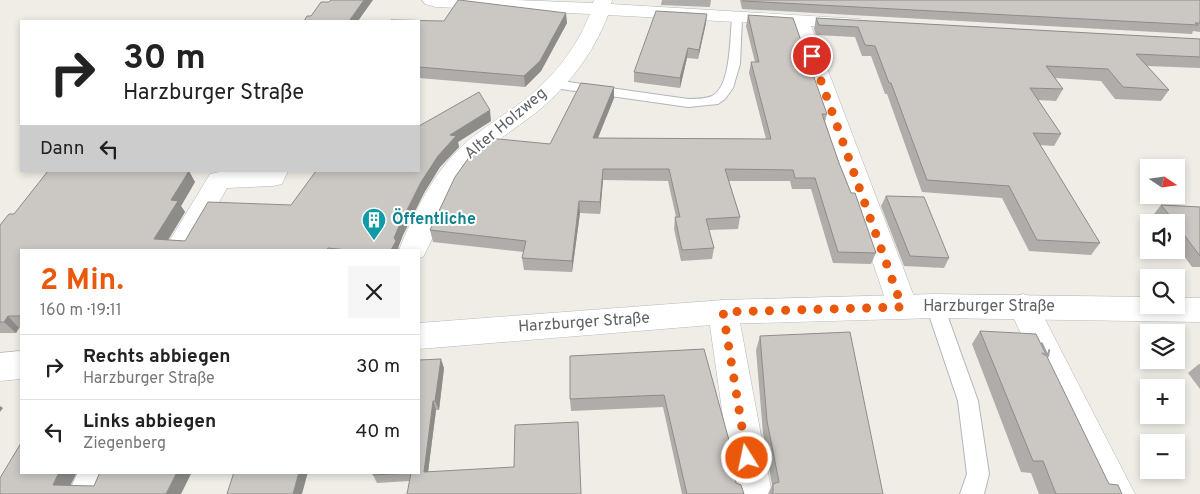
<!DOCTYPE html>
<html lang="de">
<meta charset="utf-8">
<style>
body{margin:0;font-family:Overpass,sans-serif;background:#f6f6f6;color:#222;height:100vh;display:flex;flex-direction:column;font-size:19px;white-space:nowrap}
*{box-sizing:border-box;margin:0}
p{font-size:16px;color:#767676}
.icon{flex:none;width:28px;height:28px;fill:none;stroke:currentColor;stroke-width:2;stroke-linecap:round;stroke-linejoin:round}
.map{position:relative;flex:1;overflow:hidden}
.sheet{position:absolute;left:20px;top:249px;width:400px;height:225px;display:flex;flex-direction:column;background:#fff;border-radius:0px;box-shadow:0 2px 8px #0003}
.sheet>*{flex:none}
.hud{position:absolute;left:20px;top:20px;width:400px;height:152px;border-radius:0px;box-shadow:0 2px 8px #0003;background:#fff;color:#222;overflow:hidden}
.needle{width:32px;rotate:103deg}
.controls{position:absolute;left:1140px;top:159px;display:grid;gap:10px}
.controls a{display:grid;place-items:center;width:45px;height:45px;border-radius:0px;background:#fff;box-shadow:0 2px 8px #0003;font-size:25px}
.pin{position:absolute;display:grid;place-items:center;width:42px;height:42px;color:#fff;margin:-21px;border:2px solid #fff;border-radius:50%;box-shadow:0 1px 5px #0007}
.me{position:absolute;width:55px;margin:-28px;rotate:350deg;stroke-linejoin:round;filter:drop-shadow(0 0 4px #0008)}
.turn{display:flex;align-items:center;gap:18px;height:105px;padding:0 20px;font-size:22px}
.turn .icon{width:65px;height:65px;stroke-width:2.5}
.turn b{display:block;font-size:35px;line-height:42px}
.then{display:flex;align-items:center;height:48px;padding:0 20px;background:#0003;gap:10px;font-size:19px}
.round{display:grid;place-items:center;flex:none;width:52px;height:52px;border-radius:0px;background:#f6f6f6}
.head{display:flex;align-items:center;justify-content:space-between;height:85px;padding:0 20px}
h1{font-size:30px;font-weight:700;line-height:38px;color:#ea580c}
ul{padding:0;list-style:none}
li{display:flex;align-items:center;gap:15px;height:65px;padding:0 20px;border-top:1px solid #e0e0e0}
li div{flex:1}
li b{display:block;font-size:19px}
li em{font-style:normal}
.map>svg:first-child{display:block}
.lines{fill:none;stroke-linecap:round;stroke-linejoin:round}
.service-casing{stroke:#b3b6ba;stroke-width:2}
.minor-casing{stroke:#b3b6ba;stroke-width:1}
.secondary-casing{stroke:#b5b8bd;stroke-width:1}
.service{fill:#fff;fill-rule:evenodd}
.minor{fill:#fff;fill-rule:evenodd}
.secondary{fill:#fff;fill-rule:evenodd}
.wall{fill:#afaca9}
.shaded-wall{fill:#8e8c89}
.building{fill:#cbc8c4;stroke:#8e8c89}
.oneway{stroke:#9ea0a3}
.route{stroke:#ea580c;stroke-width:9;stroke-dasharray:0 16.2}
.labels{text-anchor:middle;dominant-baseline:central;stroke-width:4;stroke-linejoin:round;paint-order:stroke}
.street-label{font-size:16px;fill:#5e6166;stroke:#fff}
.culture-label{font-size:16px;font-weight:bold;fill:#0d838f;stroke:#fff;text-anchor:start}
</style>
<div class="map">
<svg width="1200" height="494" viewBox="0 0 1200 494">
<rect width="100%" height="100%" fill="#efede6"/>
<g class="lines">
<defs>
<g id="service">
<path d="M737,15L742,18L740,64L733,88L725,99L718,104L688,107L554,88L548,84L554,80L688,99C695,99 705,99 712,96C731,87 730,37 732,18Z"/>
<path d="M935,299L941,301L944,306L978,401L989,474L984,494H960L967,474L958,401L926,306L929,301Z"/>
</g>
<g id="minor">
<path d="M422,0H515L593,3L594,0H612L611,4L860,19L862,23L860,27L853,29L811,26L918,307L914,315L903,319L892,315L888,307L792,25L608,15C593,55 566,89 533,115C512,131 488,145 471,166C447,193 440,227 423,257L419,258V250H399C414,213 433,173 462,146C481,129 503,116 523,101C553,78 576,49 590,14L436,7L425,4Z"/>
<path d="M288,171L282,184L273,186L227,188L192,250H164L210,174L219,172Z"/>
<path d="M1023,294L1034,298L1135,494H1097L1008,306L1012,298Z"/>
<path d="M723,300L734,304L738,312L772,494H734L708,312L712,304Z"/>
<path d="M78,472H116L106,494H68Z"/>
</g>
<g id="secondary">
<path d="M935,294L1149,297V305H1176V298H1200V322L935,318L723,324L419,349V323L723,300Z"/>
<path d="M21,351V379L0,381V353Z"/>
</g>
</defs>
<use href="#service" class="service-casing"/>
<use href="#minor" class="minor-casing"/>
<use href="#secondary" class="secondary-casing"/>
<use href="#service" class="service"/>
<use href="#minor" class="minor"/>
<use href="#secondary" class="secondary"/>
</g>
<g class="wall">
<path d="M662,0H711L710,7L661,5Z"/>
<path d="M740,0H1200V32L1193,31L1192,34L742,9Z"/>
<path d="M748,15L827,114L825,122L839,163L876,253L871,264L833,263L811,189H792L790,181H729L740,217L738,229L709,230L714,248L712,259L681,261L674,229L675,217H676L668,181L603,180L600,214L580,213L572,272L524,270L522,258L524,252L433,242L430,230L550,144L614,87V98L598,138L766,139L749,73L751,62H755L746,26Z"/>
<path d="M816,18L1200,39V68L1147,66L1169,90L1161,101L1115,99L1101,81L1055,78L1063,89L1056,101L1038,100L1061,134L1054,146L1040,145L1100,243L1091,255L1029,251L1002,198L922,192L887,94H885L871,56H862L855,37L816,35L814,29Z"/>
<path d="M419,21L567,23L541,71L525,87L419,78Z"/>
<path d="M706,23L698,59L687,58L680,88L634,82V72Z"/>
<path d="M491,121L458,142L459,147L440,167L424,193L403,235L398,248L399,250H21V327L19,328L16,333H0V225L14,214L195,182L181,206L185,212L168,240L185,241L291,205L419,171V126Z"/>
<path d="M886,196L949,258L944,268L904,266L881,206Z"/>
<path d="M1161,205L1200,207V267H1192L1176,245V222H1160L1154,214Z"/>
<path d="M980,331L1109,484L1122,494H1039L1031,473L1021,472L972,344Z"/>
<path d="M760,336L883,494H768L772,485L763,433L756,350Z"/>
<path d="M704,349L736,483L744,494H682L663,407L571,411L570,399Z"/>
<path d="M419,360L444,368L439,410H436L428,472L581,494L409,481L377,483L373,475Z"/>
<path d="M1199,364H1200V389L1188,373Z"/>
</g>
<g class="shaded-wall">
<path d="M364,0H373L358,21H349Z"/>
<path d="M566,13L567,23L541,71L525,87L524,76Z"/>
<path d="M707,14L706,23L698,59L699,50Z"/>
<path d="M688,48L687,58L680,88V78Z"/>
<path d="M614,87V98L593,150V138Z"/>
<path d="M490,110L491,121L458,142L459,147L440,167L424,193L403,235L398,248L399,250H391L394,238L400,224L421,182L450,135Z"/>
<path d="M603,169V180L600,214V202Z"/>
<path d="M189,171L195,182L181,206L185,212L162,250L154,239L171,200Z"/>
<path d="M579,201L580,213L572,272V261Z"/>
<path d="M8,316L19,328L16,333L4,322Z"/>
<path d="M441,359L444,368L439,410L435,401Z"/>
<path d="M433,401L436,410L427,480L424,472Z"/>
<path d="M0,406L3,408L0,412Z"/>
<path d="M59,472H77L66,494L53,485Z"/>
<path d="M177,472H192L181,494H166Z"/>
<path d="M299,472H308L302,494H293Z"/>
</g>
<g class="building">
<path d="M331,0H364L349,21H304L307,16H311L321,2H329Z"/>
<path d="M458,0H459L566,13L540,61L524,76L419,67V21H391V20L444,21Z"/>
<path d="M743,0H1200V23H1195L1198,25L743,1Z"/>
<path d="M656,11L707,14L699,50L688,48L680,78L634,72Z"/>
<path d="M748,15L793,18L827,114H822L839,163L851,193H855L876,253L838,252L815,178H795L793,170L725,169L740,217L706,219L714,248L682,250L675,217H680L669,169H603L600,202L579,201L572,261L522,258L526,241L430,230L455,177L470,156L488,138L550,144L581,83L614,87L593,138L771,139L751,62H759Z"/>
<path d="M816,18L1200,39V57L1136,54L1169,90L1123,87L1108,69L1046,66L1063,89L1030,88L1061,134L1033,133L1100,243L1037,240L1009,186L927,180L891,83H889L875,46L865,45L858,27L819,25Z"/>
<path d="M479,92L490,110L450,135L456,136L438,156L421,182L400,224L394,238L396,241L391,250H347L328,248L327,250H21V316H8L4,322H0V225L9,214H14L48,171H189L171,200L178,201L154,239L185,241L208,202L291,205L316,171H419V126Z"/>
<path d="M886,196L924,197L949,258L910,256Z"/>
<path d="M1161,205L1200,207V256L1176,224V222H1175Z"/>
<path d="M980,331L1036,334L1109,484L1118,485L1122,494H1056L1043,461H1033Z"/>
<path d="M850,332L883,494H773V484L779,482L767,421L760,336Z"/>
<path d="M704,349L730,444L736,483L741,485L744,494H687L664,395L570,399V356Z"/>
<path d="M441,359L435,401H433L424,472L514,467L515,425L578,422L581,494H407L411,473L373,475V472H419V360Z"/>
<path d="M21,443V472H59L53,485L94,486L100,472H177L166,494H0V478Z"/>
<path d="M234,472H299L293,494H227Z"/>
</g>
<defs><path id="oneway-shaft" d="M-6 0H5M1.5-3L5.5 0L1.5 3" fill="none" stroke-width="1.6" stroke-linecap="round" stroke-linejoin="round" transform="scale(1.25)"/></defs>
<use class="oneway" href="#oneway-shaft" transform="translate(1045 350) rotate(64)"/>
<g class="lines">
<path class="route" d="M747,458L723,312L902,307L812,56"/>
</g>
<defs>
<symbol id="building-pin" viewBox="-11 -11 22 30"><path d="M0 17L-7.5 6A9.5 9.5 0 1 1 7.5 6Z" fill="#0f9aa8" stroke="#fff"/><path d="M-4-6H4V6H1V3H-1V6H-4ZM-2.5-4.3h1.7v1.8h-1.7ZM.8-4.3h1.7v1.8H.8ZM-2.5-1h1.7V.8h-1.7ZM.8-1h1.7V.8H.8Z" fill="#fff"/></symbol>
</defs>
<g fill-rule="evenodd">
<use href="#building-pin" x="360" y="206" width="28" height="38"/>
</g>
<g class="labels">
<g class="street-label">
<text transform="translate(506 124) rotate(-40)">Alter Holzweg</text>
<text x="989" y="307">Harzburger Straße</text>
<text transform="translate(584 323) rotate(-4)">Harzburger Straße</text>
</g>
<g class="culture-label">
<text x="392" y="220">Öffentliche</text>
</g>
</g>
</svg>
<div class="controls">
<a><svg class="needle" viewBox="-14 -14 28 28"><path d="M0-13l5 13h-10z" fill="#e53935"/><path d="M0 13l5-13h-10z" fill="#767676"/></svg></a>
<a><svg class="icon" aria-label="sound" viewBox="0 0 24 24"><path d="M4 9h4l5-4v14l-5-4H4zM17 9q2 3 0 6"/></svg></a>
<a><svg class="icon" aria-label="search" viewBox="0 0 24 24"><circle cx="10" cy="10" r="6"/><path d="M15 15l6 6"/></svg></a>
<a><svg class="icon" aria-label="layers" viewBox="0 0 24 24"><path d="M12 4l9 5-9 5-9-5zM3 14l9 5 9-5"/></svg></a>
<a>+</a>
<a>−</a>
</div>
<div class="pin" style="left:812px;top:56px;background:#d93025"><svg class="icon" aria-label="arrive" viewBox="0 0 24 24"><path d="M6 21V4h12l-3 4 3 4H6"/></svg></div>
<svg class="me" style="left:747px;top:458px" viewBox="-20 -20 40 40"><circle r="17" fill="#ea580c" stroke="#fff" stroke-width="3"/><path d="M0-11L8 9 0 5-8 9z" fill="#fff"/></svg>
<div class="hud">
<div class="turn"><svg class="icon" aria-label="right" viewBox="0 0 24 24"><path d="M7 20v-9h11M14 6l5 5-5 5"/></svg><div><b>30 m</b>Harzburger Straße</div></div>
<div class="then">Dann<svg class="icon" aria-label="left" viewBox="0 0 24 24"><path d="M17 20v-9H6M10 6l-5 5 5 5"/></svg></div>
</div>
<section class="sheet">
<div class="head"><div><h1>2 Min.</h1><p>160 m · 19:11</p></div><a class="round"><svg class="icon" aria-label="close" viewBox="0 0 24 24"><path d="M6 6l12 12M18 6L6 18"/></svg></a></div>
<ul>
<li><svg class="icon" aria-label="right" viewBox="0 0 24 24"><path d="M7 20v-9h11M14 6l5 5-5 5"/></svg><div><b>Rechts abbiegen</b><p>Harzburger Straße</p></div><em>30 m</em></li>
<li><svg class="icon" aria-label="left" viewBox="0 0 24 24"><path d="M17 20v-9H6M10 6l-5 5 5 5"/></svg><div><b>Links abbiegen</b><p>Ziegenberg</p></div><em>40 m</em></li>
</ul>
</section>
</div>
